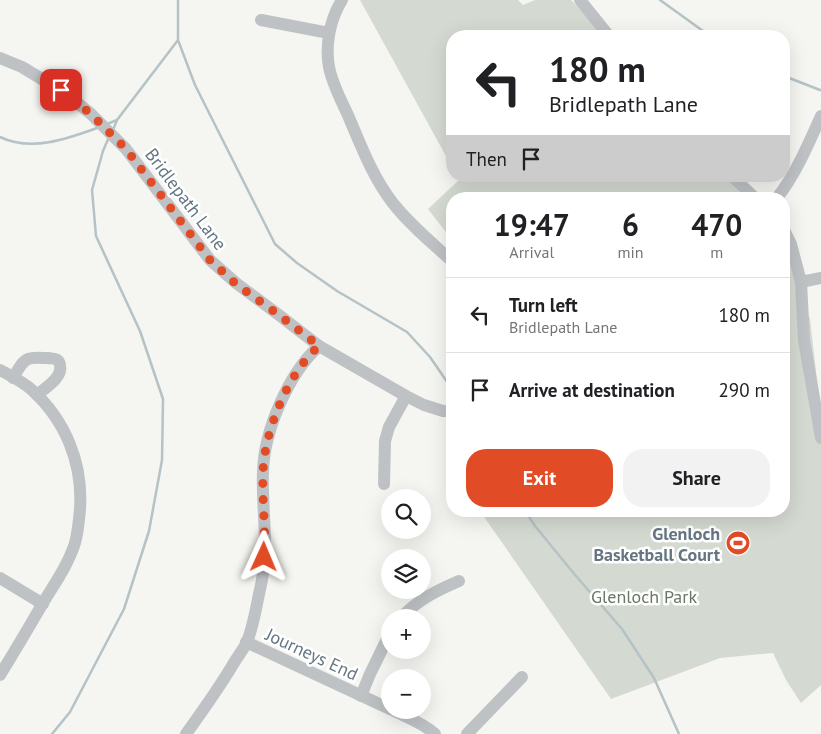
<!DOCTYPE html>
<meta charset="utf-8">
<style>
body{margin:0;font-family:"PT Sans",sans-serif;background:#f2f2f2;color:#202124;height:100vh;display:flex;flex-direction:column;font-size:19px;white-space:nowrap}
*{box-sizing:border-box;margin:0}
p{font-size:16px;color:#757577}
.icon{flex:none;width:28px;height:28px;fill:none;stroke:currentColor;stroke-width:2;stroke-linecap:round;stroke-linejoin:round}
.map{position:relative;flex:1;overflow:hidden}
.details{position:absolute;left:446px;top:192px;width:344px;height:325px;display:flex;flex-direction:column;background:#fff;border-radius:20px;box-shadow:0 5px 20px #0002}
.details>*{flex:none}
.guide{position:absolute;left:446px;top:30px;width:344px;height:152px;border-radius:20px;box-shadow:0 5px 20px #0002;background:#fff;color:#202124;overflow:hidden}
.buttons{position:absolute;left:381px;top:489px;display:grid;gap:10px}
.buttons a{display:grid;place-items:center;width:50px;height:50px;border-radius:50%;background:#fff;box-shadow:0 5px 20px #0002;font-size:25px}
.pin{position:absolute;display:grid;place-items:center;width:42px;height:42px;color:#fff;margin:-21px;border-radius:10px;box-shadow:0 2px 8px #0006}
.me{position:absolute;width:55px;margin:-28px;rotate:1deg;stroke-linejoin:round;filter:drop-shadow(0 0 4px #0008)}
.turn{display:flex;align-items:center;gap:18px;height:105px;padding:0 20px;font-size:22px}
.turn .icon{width:65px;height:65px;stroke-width:2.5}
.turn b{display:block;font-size:35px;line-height:42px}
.then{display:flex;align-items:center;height:48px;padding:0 20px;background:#0003;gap:10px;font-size:19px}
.eta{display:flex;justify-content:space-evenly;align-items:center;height:85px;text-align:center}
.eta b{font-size:30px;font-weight:700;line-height:35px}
.button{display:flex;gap:10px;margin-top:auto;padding:10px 20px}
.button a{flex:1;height:58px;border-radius:20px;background:#e14b26;color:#fff;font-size:20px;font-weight:700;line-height:58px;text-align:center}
.button a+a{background:#f2f2f2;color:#202124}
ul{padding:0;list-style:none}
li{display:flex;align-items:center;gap:15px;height:75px;padding:0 20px;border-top:1px solid #e0e0e0}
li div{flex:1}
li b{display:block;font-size:19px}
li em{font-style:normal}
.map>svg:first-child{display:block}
.green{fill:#d4dad1}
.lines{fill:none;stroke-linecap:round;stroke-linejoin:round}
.stream{stroke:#b5c2c6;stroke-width:2.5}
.minor{stroke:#bec2c5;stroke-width:12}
.route{stroke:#e14b26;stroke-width:9;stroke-dasharray:0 16.2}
.labels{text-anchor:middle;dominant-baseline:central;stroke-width:5;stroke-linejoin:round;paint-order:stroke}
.street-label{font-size:18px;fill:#647682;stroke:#fff}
.poi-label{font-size:18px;font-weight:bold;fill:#647682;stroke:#fff;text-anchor:end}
.park-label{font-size:18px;fill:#687963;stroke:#fff}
</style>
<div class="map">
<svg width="821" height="734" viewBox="0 0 821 734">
<rect width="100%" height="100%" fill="#f5f5f1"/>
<g class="green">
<path d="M360,0H518L523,5L535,0H571L605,36H452V167Z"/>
<path d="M458,176H740L761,199H452V240L428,209L459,180Z"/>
<path d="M784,247L810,319L821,416V685L801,703L786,680L773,653L720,658L611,699L480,511H784Z"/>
</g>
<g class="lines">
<g class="stream">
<path d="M178,0V40L195,85L275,244L297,263L337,291L407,332L430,357L452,389"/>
<path d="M660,0L710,36"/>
<path d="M784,76L820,90"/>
<path d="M107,124L117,120"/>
<path d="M113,130L117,120L178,40"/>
<path d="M0,137C31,152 67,139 97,128"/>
<path d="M525,511L535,526L576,576L622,629L654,678L679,734"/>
<path d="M52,734L70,712L124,609L149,531L162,460L163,399L140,331L96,236L92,190L103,151L109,137"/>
</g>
<g class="minor">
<path d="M342,0C330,19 325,45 329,67C332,83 340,98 347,113C360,143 372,176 392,202C409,224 432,243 452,261"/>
<path d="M580,0L609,36"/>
<path d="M261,20L329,33"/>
<path d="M0,58L22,67L45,81L75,101L91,114L126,149L210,260L236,283L279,315L319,346L406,396L424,405L443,411H452"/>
<path d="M732,176L756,199"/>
<path d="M776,199C794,178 810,141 821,116"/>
<path d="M784,230L791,244L801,282L804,340L821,438"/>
<path d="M801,282L821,278"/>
<path d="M0,370C11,376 23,382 32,390C66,421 83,464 80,509C79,521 78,532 75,543C68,565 55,583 43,603C29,627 15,651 0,675"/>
<path d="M13,378C17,372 21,362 28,359C33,357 42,358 48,358C54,359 59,358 60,365C63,378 45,388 37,395"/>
<path d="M384,484L385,441L389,427L406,396"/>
<path d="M0,578L43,604"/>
<path d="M401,618C417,600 438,590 459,581"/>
<path d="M246,642L390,709"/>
<path d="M361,696L370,674L390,633"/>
<path d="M392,710C406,717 423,723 435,734"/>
<path d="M186,734C203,710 220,687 235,661C239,655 244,648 247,642C253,627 256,609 259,594C263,578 265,561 265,545C265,521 262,496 263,472C264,431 288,374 319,346"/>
<path d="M467,734L522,677"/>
</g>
</g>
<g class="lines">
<path class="route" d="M61,90L91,114L126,149L210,260L236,284L279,315L319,346C288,373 264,432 263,473C262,501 266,529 264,557"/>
</g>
<defs>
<symbol id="stadium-disc" viewBox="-11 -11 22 22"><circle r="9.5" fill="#e14b26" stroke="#fff"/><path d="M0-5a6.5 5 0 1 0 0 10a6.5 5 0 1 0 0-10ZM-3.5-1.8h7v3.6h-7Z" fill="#fff"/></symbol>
</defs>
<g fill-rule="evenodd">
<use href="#stadium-disc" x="724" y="529" width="28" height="28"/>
</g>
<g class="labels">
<g class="street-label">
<text transform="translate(186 199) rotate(53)">Bridlepath Lane</text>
<text transform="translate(312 654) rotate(25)">Journeys End</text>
</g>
<g class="poi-label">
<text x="720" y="533">Glenloch<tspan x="720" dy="21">Basketball Court</tspan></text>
</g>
<g class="park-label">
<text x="644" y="596">Glenloch Park</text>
</g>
</g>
</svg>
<div class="buttons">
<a><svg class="icon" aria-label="search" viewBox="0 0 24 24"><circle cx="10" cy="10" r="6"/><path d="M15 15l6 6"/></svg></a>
<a><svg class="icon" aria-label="layers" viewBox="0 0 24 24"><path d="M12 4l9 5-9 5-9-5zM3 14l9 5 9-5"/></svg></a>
<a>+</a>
<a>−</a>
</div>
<div class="pin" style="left:61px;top:90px;background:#d93025"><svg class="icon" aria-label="arrive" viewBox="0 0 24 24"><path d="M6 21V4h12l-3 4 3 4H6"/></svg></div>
<svg class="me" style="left:264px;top:557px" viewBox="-20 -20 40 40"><path d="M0-17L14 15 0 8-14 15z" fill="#e14b26" stroke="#fff" stroke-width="4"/></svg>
<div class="guide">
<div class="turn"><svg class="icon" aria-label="left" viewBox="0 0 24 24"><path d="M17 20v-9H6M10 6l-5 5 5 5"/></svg><div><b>180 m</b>Bridlepath Lane</div></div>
<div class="then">Then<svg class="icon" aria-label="arrive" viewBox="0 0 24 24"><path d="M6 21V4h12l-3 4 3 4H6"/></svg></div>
</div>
<section class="details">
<div class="eta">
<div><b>19:47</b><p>Arrival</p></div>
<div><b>6</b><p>min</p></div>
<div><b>470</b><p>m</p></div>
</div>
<ul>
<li><svg class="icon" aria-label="left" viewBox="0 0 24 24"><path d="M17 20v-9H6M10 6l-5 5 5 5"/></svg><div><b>Turn left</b><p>Bridlepath Lane</p></div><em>180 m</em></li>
<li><svg class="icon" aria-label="arrive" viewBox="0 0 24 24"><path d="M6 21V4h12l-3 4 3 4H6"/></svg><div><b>Arrive at destination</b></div><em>290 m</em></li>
</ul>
<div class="button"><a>Exit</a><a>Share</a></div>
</section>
</div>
